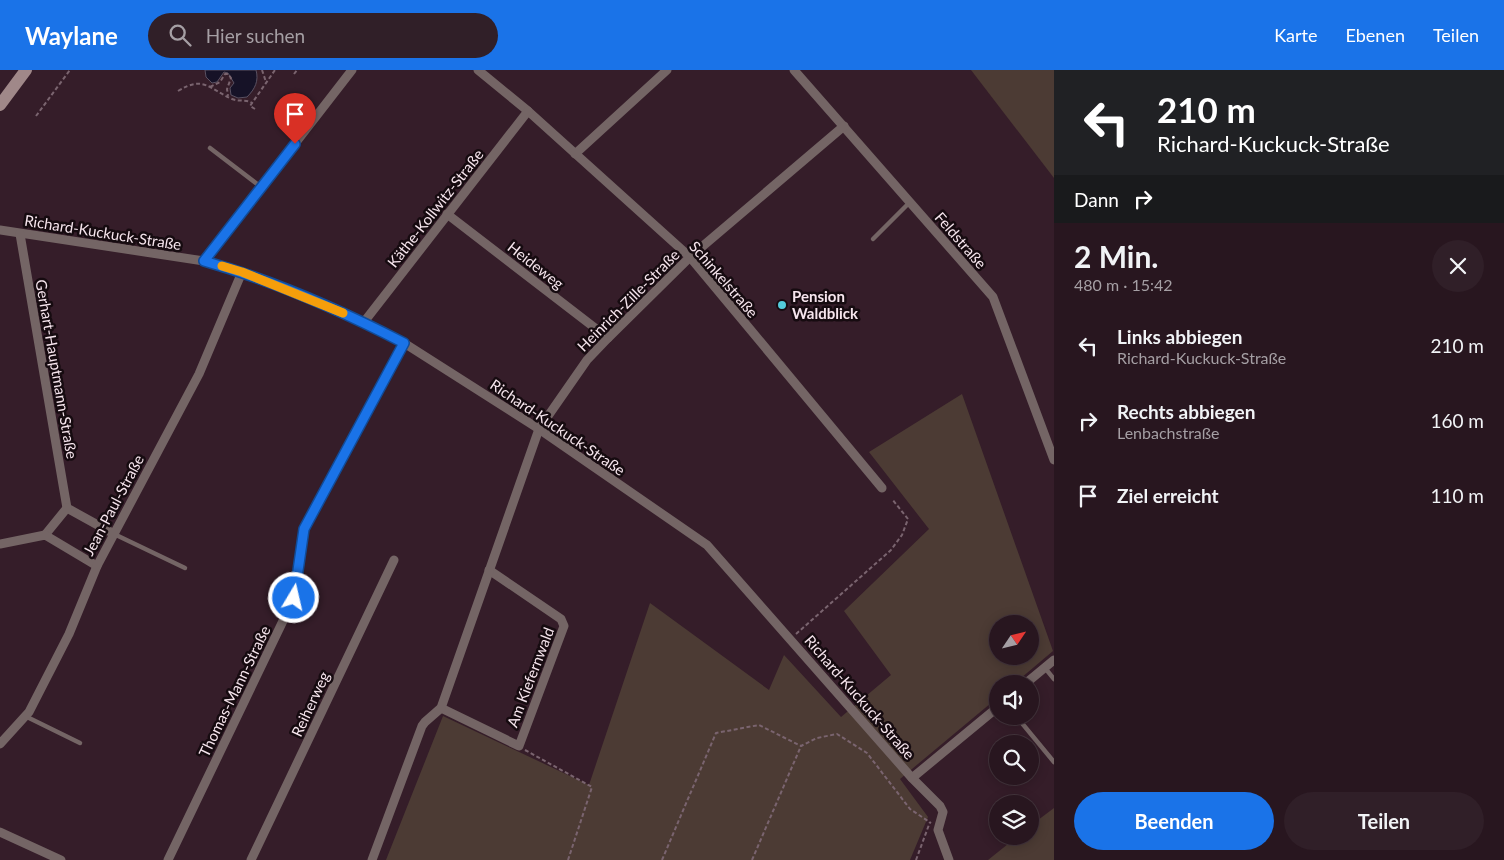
<!DOCTYPE html>
<html lang="de">
<meta charset="utf-8">
<style>
body{margin:0;font-family:Lato,sans-serif;background:#301f28;color:#f1f3f6;height:100vh;display:flex;flex-direction:column;font-size:19px;white-space:nowrap}
*{box-sizing:border-box;margin:0}
p{font-size:16px;color:#a59fa4}
.icon{flex:none;width:28px;height:28px;fill:none;stroke:currentColor;stroke-width:2;stroke-linecap:round;stroke-linejoin:round}
.map{position:relative;flex:1;overflow:hidden}
.sheet{display:flex;flex-direction:column;background:#28161f;width:450px}
.sheet>*{flex:none}
.guide{background:#202124;color:#fff;overflow:hidden}
.needle{width:32px;rotate:55deg}
.buttons{position:absolute;left:989px;top:545px;display:grid;gap:10px}
.buttons a{display:grid;place-items:center;width:50px;height:50px;border-radius:50%;background:#28161f;box-shadow:0 2px 12px #0003,0 0 0 1px #44353d;font-size:25px}
.pin{position:absolute;display:grid;place-items:center;width:42px;height:42px;color:#fff;margin:-51px -21px;border-radius:50% 50% 50% 0;rotate:-45deg;box-shadow:0 0 5px #0007}
.pin .icon{rotate:45deg}
.me{position:absolute;width:55px;margin:-28px;rotate:9deg;stroke-linejoin:round;filter:drop-shadow(0 0 4px #0008)}
.turn{display:flex;align-items:center;gap:18px;height:105px;padding:0 20px;font-size:22px}
.turn .icon{width:65px;height:65px;stroke-width:2.5}
.turn b{display:block;font-size:35px;line-height:42px}
.then{display:flex;align-items:center;height:48px;padding:0 20px;background:#0003;gap:10px;font-size:19px}
.round{display:grid;place-items:center;flex:none;width:52px;height:52px;border-radius:26px;background:#301f28}
.summary{display:flex;align-items:center;justify-content:space-between;height:85px;padding:0 20px}
h1{font-size:30px;font-weight:700;line-height:38px}
.cta{display:flex;gap:10px;margin-top:auto;padding:10px 20px}
.cta a{flex:1;height:58px;border-radius:30px;background:#1a73e8;color:#fff;font-size:20px;font-weight:700;line-height:58px;text-align:center}
.cta a+a{background:#301f28;color:#f1f3f6}
ul{padding:0;list-style:none}
li{display:flex;align-items:center;gap:15px;height:75px;padding:0 20px}
li div{flex:1}
li b{display:block;font-size:19px}
li em{font-style:normal}
header{display:flex;align-items:center;gap:30px;box-sizing:border-box;height:70px;padding:0 25px;background:#1a73e8;color:#fff}
header strong{font-size:24px}
nav{display:flex;gap:28px;margin-inline-start:auto;font-size:18px}
.search{width:350px;height:45px;background:#301f28;display:flex;align-items:center;gap:12px;box-sizing:border-box;padding:0 18px;border-radius:28px;color:#a59fa4;font-size:19px}
main{display:flex;flex:1;min-height:0}
.map>svg:first-child{display:block}
.green{fill:#4c3b34;fill-rule:evenodd}
.water{fill:#161227;stroke:#595162}
.lines{fill:none;stroke-linecap:round;stroke-linejoin:round}
.path{stroke:#7a646f;stroke-width:2;stroke-dasharray:4 2.5;stroke-linecap:butt}
.lane{stroke:#746565;stroke-width:4.5}
.street{stroke:#746565;stroke-width:9}
.secondary{stroke:#a08889;stroke-width:12}
.route-casing{stroke:#114b97;stroke-width:12}
.route{stroke:#1a73e8;stroke-width:9}
.slow{stroke:#f59e0b;stroke-width:9}
.poi-dot{fill:#53cbdb;stroke:#160b10;stroke-width:2}
.labels{text-anchor:middle;dominant-baseline:central;stroke-width:5;stroke-linejoin:round;paint-order:stroke}
.street-label{font-size:15px;fill:#f6e5ed;stroke:#160b10}
.poi-label{font-size:15px;font-weight:bold;fill:#f6e5ed;stroke:#160b10;text-anchor:start}
</style>
<header>
<strong>Waylane</strong>
<div class="search"><svg class="icon" aria-label="search" viewBox="0 0 24 24"><circle cx="10" cy="10" r="6"/><path d="M15 15l6 6"/></svg>Hier suchen</div>
<nav><a>Karte</a><a>Ebenen</a><a>Teilen</a></nav>
</header>
<main>
<div class="map">
<svg width="1054" height="790" viewBox="0 0 1054 790">
<rect width="100%" height="100%" fill="#351d29"/>
<g class="green">
<path d="M971,0H1054V108Z"/>
<path d="M962,324L1053,581L1014,614H998L997,628L900,709L928,747L910,790H386L443,646L589,715L650,533L769,620L784,585L841,647L891,605L844,541L929,459L869,382ZM998,554H1030V586H998Z"/>
<path d="M1054,738V790H988L1018,766H1030V756Z"/>
</g>
<path class="water" d="M205,0H256C259,11 255,19 247,27L238,28L231,25L230,18L234,13L228,3L224,2L217,12L212,13L206,7Z"/>
<g class="lines">
<g class="path">
<path d="M262,0L266,12"/>
<path d="M294,4L297,0"/>
<path d="M210,17L220,12L225,4H228L231,8L227,19L228,26"/>
<path d="M178,21C204,5 209,19 232,29C239,32 246,29 252,33"/>
<path d="M255,39L250,36L275,0"/>
<path d="M36,46L70,0"/>
<path d="M796,564L891,480L902,465L908,449L892,429"/>
<path d="M525,680L592,717L568,790"/>
<path d="M662,790L716,663L759,655L801,676L817,668L837,664L867,683L910,739L931,753"/>
<path d="M752,790L801,676"/>
<path d="M916,790L930,752"/>
</g>
<g class="lane">
<path d="M210,78L261,117"/>
<path d="M873,169L910,132"/>
<path d="M114,464L185,498"/>
<path d="M1045,598L1054,609"/>
<path d="M25,646L80,673"/>
<path d="M1016,646L1054,692"/>
</g>
<g class="street">
<path d="M478,0L528,41L690,187L882,418"/>
<path d="M794,0L993,227L1054,390"/>
<path d="M575,84L667,0"/>
<path d="M447,144L608,268"/>
<path d="M0,160L204,191L242,202L364,252L404,273L539,359L707,475L912,708L940,736L943,742L938,760L949,790"/>
<path d="M20,164L67,438L114,464"/>
<path d="M204,191L352,0"/>
<path d="M364,252L528,41"/>
<path d="M45,465L67,438"/>
<path d="M0,474L45,465L97,496"/>
<path d="M1025,614L1054,590"/>
<path d="M441,638L519,676L564,556L561,549L489,500"/>
<path d="M0,674L29,642L69,564L97,496L199,304L242,202"/>
<path d="M912,708L998,637"/>
<path d="M0,762L61,790"/>
<path d="M168,790L294,528L304,459L404,273"/>
<path d="M251,790L394,490"/>
<path d="M372,790L422,656L425,652L441,638L539,359L587,290L608,268L690,187L844,56"/>
</g>
<path class="secondary" d="M0,35L26,0"/>
</g>
<g class="lines">
<defs>
<path id="route" d="M294,528L304,459L404,273C342,241 271,210 204,191L295,74"/>
</defs>
<use href="#route" class="route-casing"/>
<use href="#route" class="route"/>
<path class="slow" d="M222,196L242,202L343,243"/>
</g>
<circle class="poi-dot" cx="782" cy="235" r="5"/>
<g class="labels">
<g class="street-label">
<text transform="translate(435 138) rotate(-52)">Käthe-Kollwitz-Straße</text>
<text transform="translate(103 162) rotate(9)">Richard-Kuckuck-Straße</text>
<text transform="translate(961 170) rotate(49)">Feldstraße</text>
<text transform="translate(536 195) rotate(38)">Heideweg</text>
<text transform="translate(724 209) rotate(49)">Schinkelstraße</text>
<text transform="translate(628 230) rotate(-45)">Heinrich-Zille-Straße</text>
<text transform="translate(57 299) rotate(80)">Gerhart-Hauptmann-Straße</text>
<text transform="translate(558 357) rotate(34)">Richard-Kuckuck-Straße</text>
<text transform="translate(113 435) rotate(-62)">Jean-Paul-Straße</text>
<text transform="translate(530 607) rotate(-69)">Am Kiefernwald</text>
<text transform="translate(234 621) rotate(-64)">Thomas-Mann-Straße</text>
<text transform="translate(860 627) rotate(49)">Richard-Kuckuck-Straße</text>
<text transform="translate(310 634) rotate(-65)">Reiherweg</text>
</g>
<g class="poi-label">
<text x="792" y="226">Pension<tspan x="792" dy="17">Waldblick</tspan></text>
</g>
</g>
</svg>
<div class="buttons">
<a><svg class="needle" viewBox="-14 -14 28 28"><path d="M0-13l5 13h-10z" fill="#e53935"/><path d="M0 13l5-13h-10z" fill="#a59fa4"/></svg></a>
<a><svg class="icon" aria-label="sound" viewBox="0 0 24 24"><path d="M4 9h4l5-4v14l-5-4H4zM17 9q2 3 0 6"/></svg></a>
<a><svg class="icon" aria-label="search" viewBox="0 0 24 24"><circle cx="10" cy="10" r="6"/><path d="M15 15l6 6"/></svg></a>
<a><svg class="icon" aria-label="layers" viewBox="0 0 24 24"><path d="M12 4l9 5-9 5-9-5zM3 14l9 5 9-5"/></svg></a>
</div>
<div class="pin" style="left:295px;top:74px;background:#d93025"><svg class="icon" aria-label="arrive" viewBox="0 0 24 24"><path d="M6 21V4h12l-3 4 3 4H6"/></svg></div>
<svg class="me" style="left:294px;top:528px" viewBox="-20 -20 40 40"><circle r="17" fill="#1a73e8" stroke="#fff" stroke-width="3"/><path d="M0-11L8 9 0 5-8 9z" fill="#fff"/></svg>
</div>
<section class="sheet">
<div class="guide">
<div class="turn"><svg class="icon" aria-label="left" viewBox="0 0 24 24"><path d="M17 20v-9H6M10 6l-5 5 5 5"/></svg><div><b>210 m</b>Richard-Kuckuck-Straße</div></div>
<div class="then">Dann<svg class="icon" aria-label="right" viewBox="0 0 24 24"><path d="M7 20v-9h11M14 6l5 5-5 5"/></svg></div>
</div>
<div class="summary"><div><h1>2 Min.</h1><p>480 m · 15:42</p></div><a class="round"><svg class="icon" aria-label="close" viewBox="0 0 24 24"><path d="M6 6l12 12M18 6L6 18"/></svg></a></div>
<ul>
<li><svg class="icon" aria-label="left" viewBox="0 0 24 24"><path d="M17 20v-9H6M10 6l-5 5 5 5"/></svg><div><b>Links abbiegen</b><p>Richard-Kuckuck-Straße</p></div><em>210 m</em></li>
<li><svg class="icon" aria-label="right" viewBox="0 0 24 24"><path d="M7 20v-9h11M14 6l5 5-5 5"/></svg><div><b>Rechts abbiegen</b><p>Lenbachstraße</p></div><em>160 m</em></li>
<li><svg class="icon" aria-label="arrive" viewBox="0 0 24 24"><path d="M6 21V4h12l-3 4 3 4H6"/></svg><div><b>Ziel erreicht</b></div><em>110 m</em></li>
</ul>
<div class="cta"><a>Beenden</a><a>Teilen</a></div>
</section>
</main>
